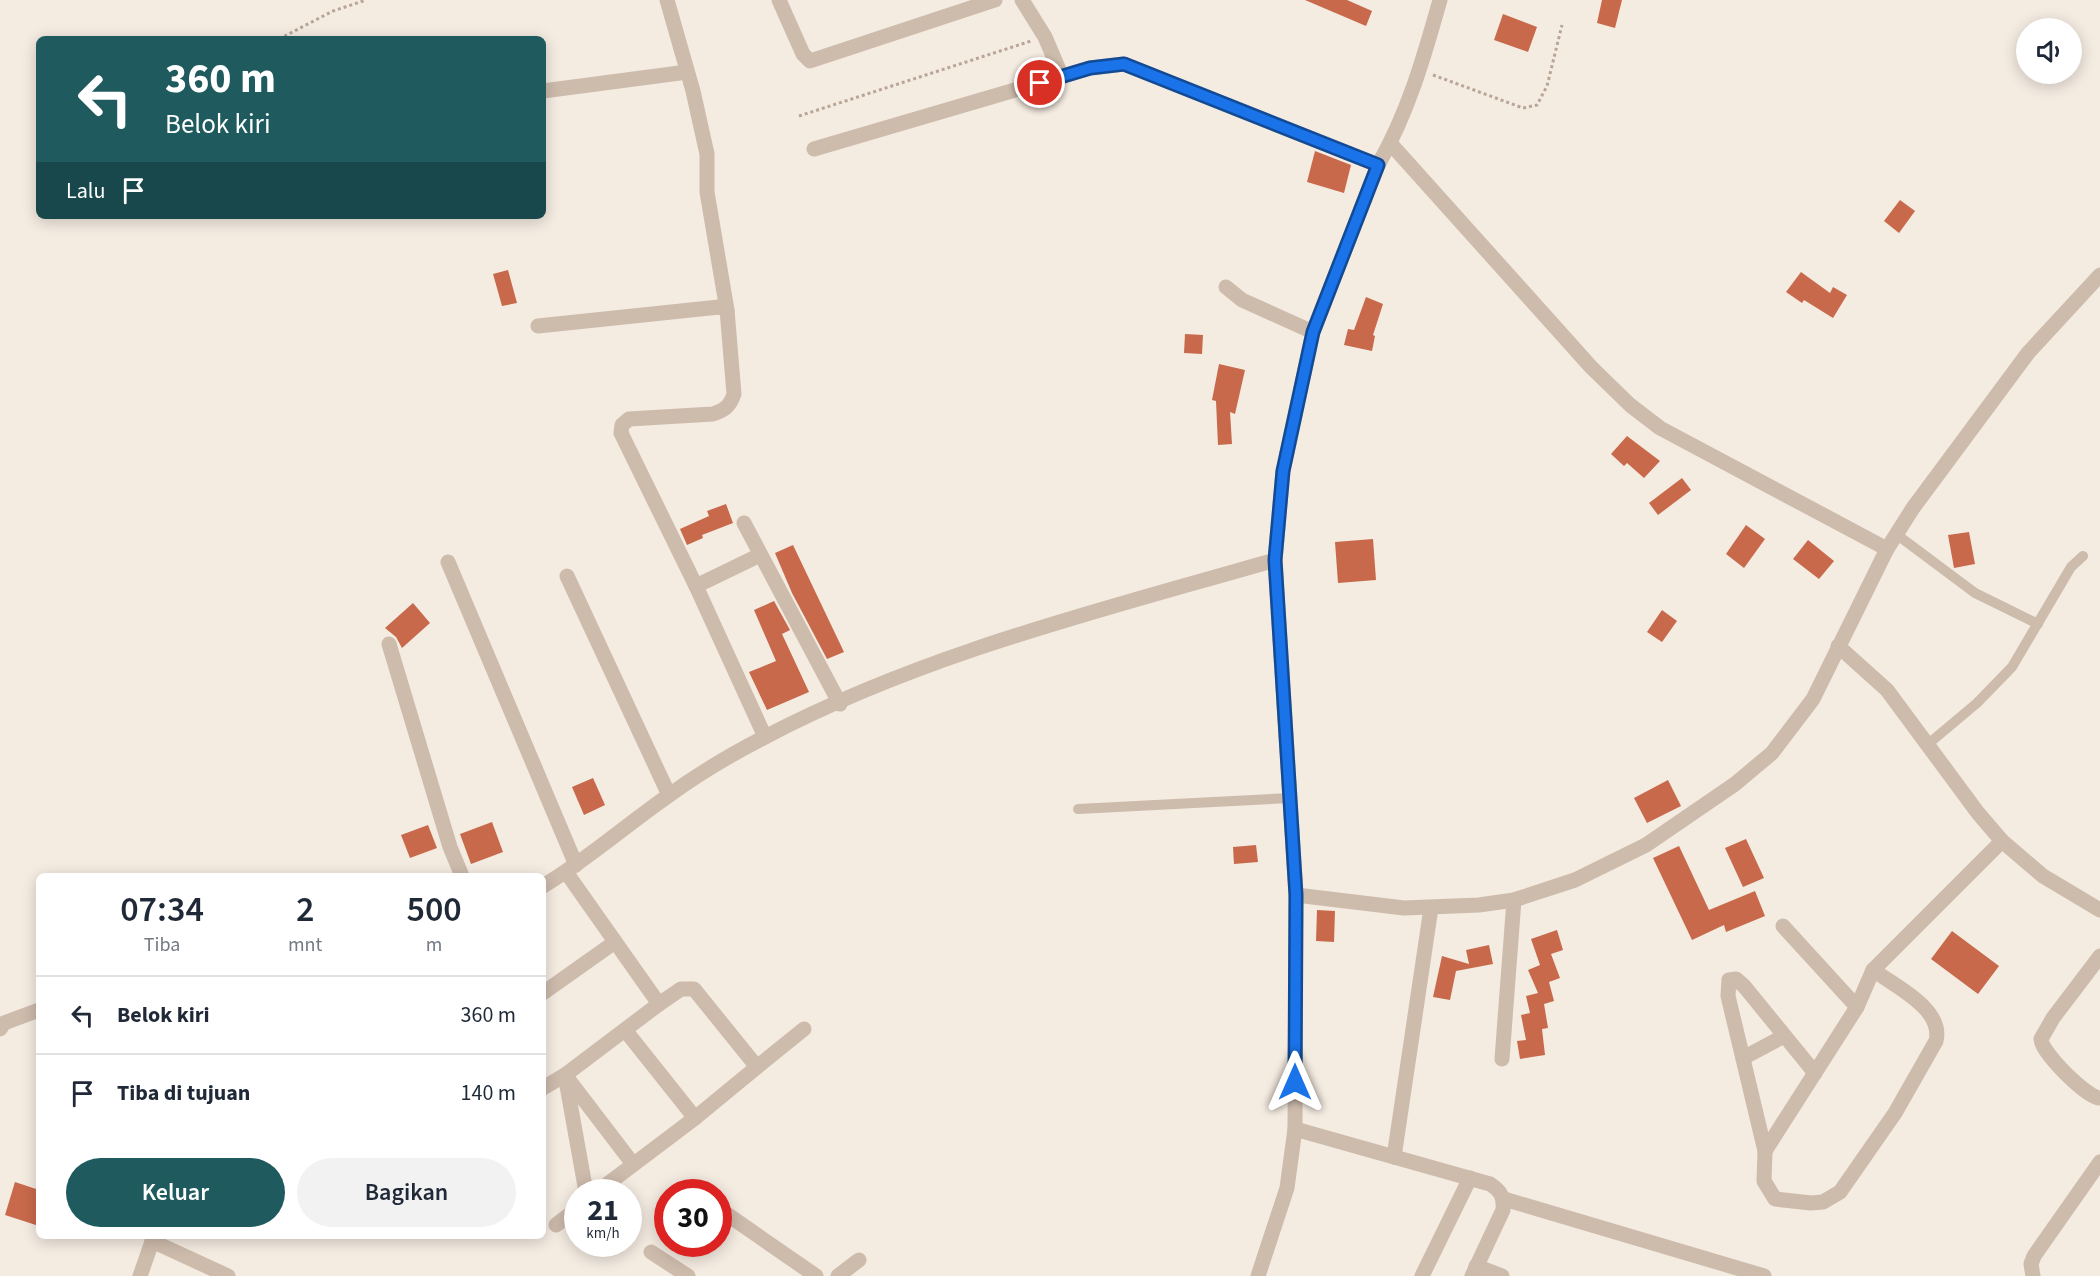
<!DOCTYPE html>
<html lang="id">
<style>
body{margin:0;font-family:"Source Sans 3",sans-serif;background:#f2f2f3;color:#1f2937;height:100vh;display:flex;flex-direction:column;font-size:22px;white-space:nowrap}
*{box-sizing:border-box;margin:0}
p{font-size:20px;color:#747a83}
.icon{flex:none;width:33px;height:33px;fill:none;stroke:currentColor;stroke-width:2;stroke-linecap:round;stroke-linejoin:round}
.map{position:relative;flex:1;overflow:hidden}
.details{position:absolute;left:36px;top:873px;width:510px;height:366px;display:flex;flex-direction:column;background:#fff;border-radius:9px;box-shadow:0 3px 15px #0003}
.details>*{flex:none}
.guide{position:absolute;left:36px;top:36px;width:510px;height:183px;border-radius:9px;box-shadow:0 3px 15px #0003;background:#1f5a5e;color:#fff;overflow:hidden}
.tools{position:absolute;left:2016px;top:18px;display:grid;gap:12px}
.tools a{display:grid;place-items:center;width:66px;height:66px;border-radius:50%;background:#fff;box-shadow:0 3px 15px #0003;font-size:30px}
.speed{position:absolute;left:564px;top:1179px;display:flex;gap:12px;font-size:30px;font-weight:700;text-align:center}
.speed>*{display:grid;place-content:center;width:78px;height:78px;border-radius:50%;background:#fff;box-shadow:0 3px 15px #0003;line-height:1}
.speed small{font-size:15px;font-weight:400}
.speed .limit{border:9px solid #d22;background:#fff;color:#111}
.pin{position:absolute;display:grid;place-items:center;width:51px;height:51px;color:#fff;margin:-26px;border:3px solid #fff;border-radius:50%;box-shadow:0 2px 6px #0007}
.me{position:absolute;width:66px;margin:-33px;rotate:0deg;stroke-linejoin:round;filter:drop-shadow(0 0 4px #0008)}
.turn{display:flex;align-items:center;gap:21px;height:126px;padding:0 30px;font-size:27px}
.turn .icon{width:78px;height:78px;stroke-width:2.5}
.turn b{display:block;font-size:42px;line-height:51px}
.then{display:flex;align-items:center;height:57px;padding:0 30px;background:#0003;gap:12px;font-size:22px}
.eta{display:flex;justify-content:space-evenly;align-items:center;height:102px;text-align:center}
.eta b{font-size:36px;font-weight:600;line-height:42px}
.button{display:flex;gap:12px;margin-top:auto;padding:12px 30px}
.button a{flex:1;height:69px;border-radius:36px;background:#1f5a5e;color:#fff;font-size:24px;font-weight:600;line-height:69px;text-align:center}
.button a+a{background:#f2f2f3;color:#1f2937}
ul{padding:0;list-style:none}
li{display:flex;align-items:center;gap:18px;height:78px;padding:0 30px;border-top:2px solid #e0e1e3}
li div{flex:1}
li b{display:block;font-size:22px}
li em{font-style:normal}
.map>svg:first-child{display:block}
.building{fill:#c8694b}
.lines{fill:none;stroke-linecap:round;stroke-linejoin:round}
.path{stroke:#b9a596;stroke-width:3;stroke-dasharray:3 3;stroke-linecap:butt}
.service{stroke:#cdbbac;stroke-width:10}
.minor{stroke:#cdbbac;stroke-width:15}
.tertiary{stroke:#cdbbac;stroke-width:15}
.route-casing{stroke:#114b97;stroke-width:15}
.route{stroke:#1a73e8;stroke-width:10}
</style>
<div class="map">
<svg width="2100" height="1276" viewBox="0 0 2100 1276">
<rect width="100%" height="100%" fill="#f4ebe1"/>
<g class="building">
<path d="M1305,0H1347L1372,11L1366,26Z"/>
<path d="M1602,0H1622L1615,28L1597,23Z"/>
<path d="M1503,14L1537,27L1528,52L1494,40Z"/>
<path d="M1315,151L1351,165L1344,193L1307,182Z"/>
<path d="M1900,200L1915,211L1899,233L1884,221Z"/>
<path d="M508,270L517,303L502,306L493,274Z"/>
<path d="M1801,272L1830,293L1833,287L1847,295L1833,318L1804,300L1802,303L1786,292Z"/>
<path d="M1366,297L1383,304L1373,335L1375,336L1372,351L1344,345L1348,329L1354,330Z"/>
<path d="M1185,334L1203,335L1202,354L1184,353Z"/>
<path d="M1219,364L1245,370L1235,414L1230,412L1232,444L1218,445L1216,401L1212,400Z"/>
<path d="M1627,436L1660,461L1644,478L1627,463L1624,466L1611,454Z"/>
<path d="M1682,478L1691,490L1658,515L1649,503Z"/>
<path d="M726,504L733,523L702,535L703,538L687,545L680,529L709,516L707,511Z"/>
<path d="M1746,525L1765,539L1744,568L1726,554Z"/>
<path d="M1969,532L1975,564L1954,568L1948,535Z"/>
<path d="M1373,539L1376,580L1338,583L1335,542Z"/>
<path d="M1808,540L1834,561L1819,579L1793,559Z"/>
<path d="M793,545L844,652L827,659L792,593L775,553Z"/>
<path d="M774,601L790,630L782,634L809,692L767,710L749,672L776,661L754,610Z"/>
<path d="M413,603L430,623L402,648L396,637L385,628Z"/>
<path d="M1662,610L1677,621L1662,642L1647,632Z"/>
<path d="M593,778L605,805L584,815L572,787Z"/>
<path d="M1668,780L1681,806L1647,823L1634,798Z"/>
<path d="M492,822L503,852L471,864L460,834Z"/>
<path d="M428,825L437,848L410,858L401,835Z"/>
<path d="M1746,839L1764,878L1743,887L1725,848Z"/>
<path d="M1256,845L1258,862L1234,864L1233,847Z"/>
<path d="M1679,846L1709,910L1755,891L1765,916L1726,932L1724,925L1692,940L1653,858Z"/>
<path d="M1317,910L1335,911L1334,942L1316,941Z"/>
<path d="M1557,930L1563,950L1551,954L1560,978L1549,982L1554,1001L1544,1004L1548,1028L1542,1029L1545,1055L1520,1059L1517,1041L1526,1040L1521,1015L1530,1013L1526,996L1538,993L1528,970L1540,965L1531,939Z"/>
<path d="M1952,931L1999,966L1978,994L1931,959Z"/>
<path d="M1489,945L1493,964L1456,971L1450,1000L1433,997L1442,956L1469,964L1466,950Z"/>
<path d="M15,1182L39,1190V1226L5,1215Z"/>
</g>
<g class="lines">
<g class="path">
<path d="M279,39L333,11L366,0"/>
<path d="M1433,75L1523,108L1537,105L1547,86L1562,25"/>
<path d="M799,116L1031,41"/>
</g>
<g class="service">
<path d="M1896,534L1975,593L2038,624"/>
<path d="M1927,745L1977,703L2012,667L2071,567L2083,556"/>
<path d="M1078,809L1290,798"/>
</g>
<g class="minor">
<path d="M667,0L693,91L707,154V192L727,310L734,394C730,406 725,410 713,414L629,419L622,425L621,433L696,586L765,737"/>
<path d="M779,0L803,54L810,61L995,0"/>
<path d="M1022,0L1045,37L1062,77"/>
<path d="M543,91L687,72"/>
<path d="M1390,143L1591,367L1630,405L1660,428L1887,549"/>
<path d="M814,149L1090,68L1124,64L1378,165"/>
<path d="M1226,287L1242,300L1313,332"/>
<path d="M538,326L719,307L727,310"/>
<path d="M744,523L840,704"/>
<path d="M448,562L576,865"/>
<path d="M567,576L669,795"/>
<path d="M696,586L760,555"/>
<path d="M389,644L450,847L462,876"/>
<path d="M1838,646L1887,690L1978,813L2002,841L2043,876L2100,910"/>
<path d="M566,872L659,1004L565,1075L586,1192"/>
<path d="M543,886C587,860 626,825 668,796C698,774 732,754 765,737C925,653 1102,610 1275,560"/>
<path d="M1783,926L1857,1007"/>
<path d="M2100,956L2053,1018L2041,1039C2041,1052 2087,1098 2100,1098"/>
<path d="M543,993L615,942"/>
<path d="M0,1029L4,1023L39,1010"/>
<path d="M625,1030L695,1118L757,1067L694,989H681L659,1004"/>
<path d="M1743,1058L1784,1036"/>
<path d="M1502,1059L1514,900"/>
<path d="M757,1067L804,1029"/>
<path d="M1815,1073L1744,986L1736,979L1729,980L1728,996L1765,1151L1764,1181L1775,1199L1811,1203L1823,1202L1840,1192L1895,1113L1936,1041C1944,1009 1895,986 1873,970"/>
<path d="M543,1088L565,1075L633,1164"/>
<path d="M1295,1129L1490,1184C1501,1191 1504,1197 1503,1210L1472,1276"/>
<path d="M1765,1151L1857,1007L1873,970L2002,841"/>
<path d="M1394,1157L1431,908"/>
<path d="M597,1192L695,1118"/>
<path d="M1504,1199L1764,1276"/>
<path d="M718,1208L816,1276"/>
<path d="M556,1225L578,1208"/>
<path d="M152,1241L228,1276"/>
<path d="M651,1252L688,1276"/>
<path d="M1476,1266L1502,1276"/>
<path d="M140,1276L154,1236"/>
<path d="M838,1276L859,1260"/>
<path d="M1258,1276L1287,1188L1295,1129L1296,895L1275,560L1283,471L1313,332L1378,165C1408,113 1424,57 1440,0"/>
<path d="M1422,1276L1470,1178"/>
<path d="M2033,1276L2031,1264L2034,1256L2100,1162"/>
</g>
<path class="tertiary" d="M1296,895L1404,908L1479,905L1514,900L1575,880L1646,845L1735,784L1772,753L1813,699L1887,549L1913,508L2028,353L2100,275"/>
</g>
<g class="lines">
<defs>
<path id="route" d="M1040,83L1090,68L1124,64L1378,165L1313,332L1283,471L1275,560L1296,895L1295,1082"/>
</defs>
<use href="#route" class="route-casing"/>
<use href="#route" class="route"/>
</g>
</svg>
<div class="tools">
<a><svg class="icon" aria-label="sound" viewBox="0 0 24 24"><path d="M4 9h4l5-4v14l-5-4H4zM17 9q2 3 0 6"/></svg></a>
</div>
<div class="speed"><div>21<small>km/h</small></div><div class="limit">30</div></div>
<div class="pin" style="left:1040px;top:83px;background:#d93025"><svg class="icon" aria-label="arrive" viewBox="0 0 24 24"><path d="M6 21V4h12l-3 4 3 4H6"/></svg></div>
<svg class="me" style="left:1295px;top:1082px" viewBox="-20 -20 40 40"><path d="M0-17L14 15 0 8-14 15z" fill="#1a73e8" stroke="#fff" stroke-width="4"/></svg>
<div class="guide">
<div class="turn"><svg class="icon" aria-label="left" viewBox="0 0 24 24"><path d="M17 20v-9H6M10 6l-5 5 5 5"/></svg><div><b>360 m</b>Belok kiri</div></div>
<div class="then">Lalu<svg class="icon" aria-label="arrive" viewBox="0 0 24 24"><path d="M6 21V4h12l-3 4 3 4H6"/></svg></div>
</div>
<section class="details">
<div class="eta">
<div><b>07:34</b><p>Tiba</p></div>
<div><b>2</b><p>mnt</p></div>
<div><b>500</b><p>m</p></div>
</div>
<ul>
<li><svg class="icon" aria-label="left" viewBox="0 0 24 24"><path d="M17 20v-9H6M10 6l-5 5 5 5"/></svg><div><b>Belok kiri</b></div><em>360 m</em></li>
<li><svg class="icon" aria-label="arrive" viewBox="0 0 24 24"><path d="M6 21V4h12l-3 4 3 4H6"/></svg><div><b>Tiba di tujuan</b></div><em>140 m</em></li>
</ul>
<div class="button"><a>Keluar</a><a>Bagikan</a></div>
</section>
</div>
